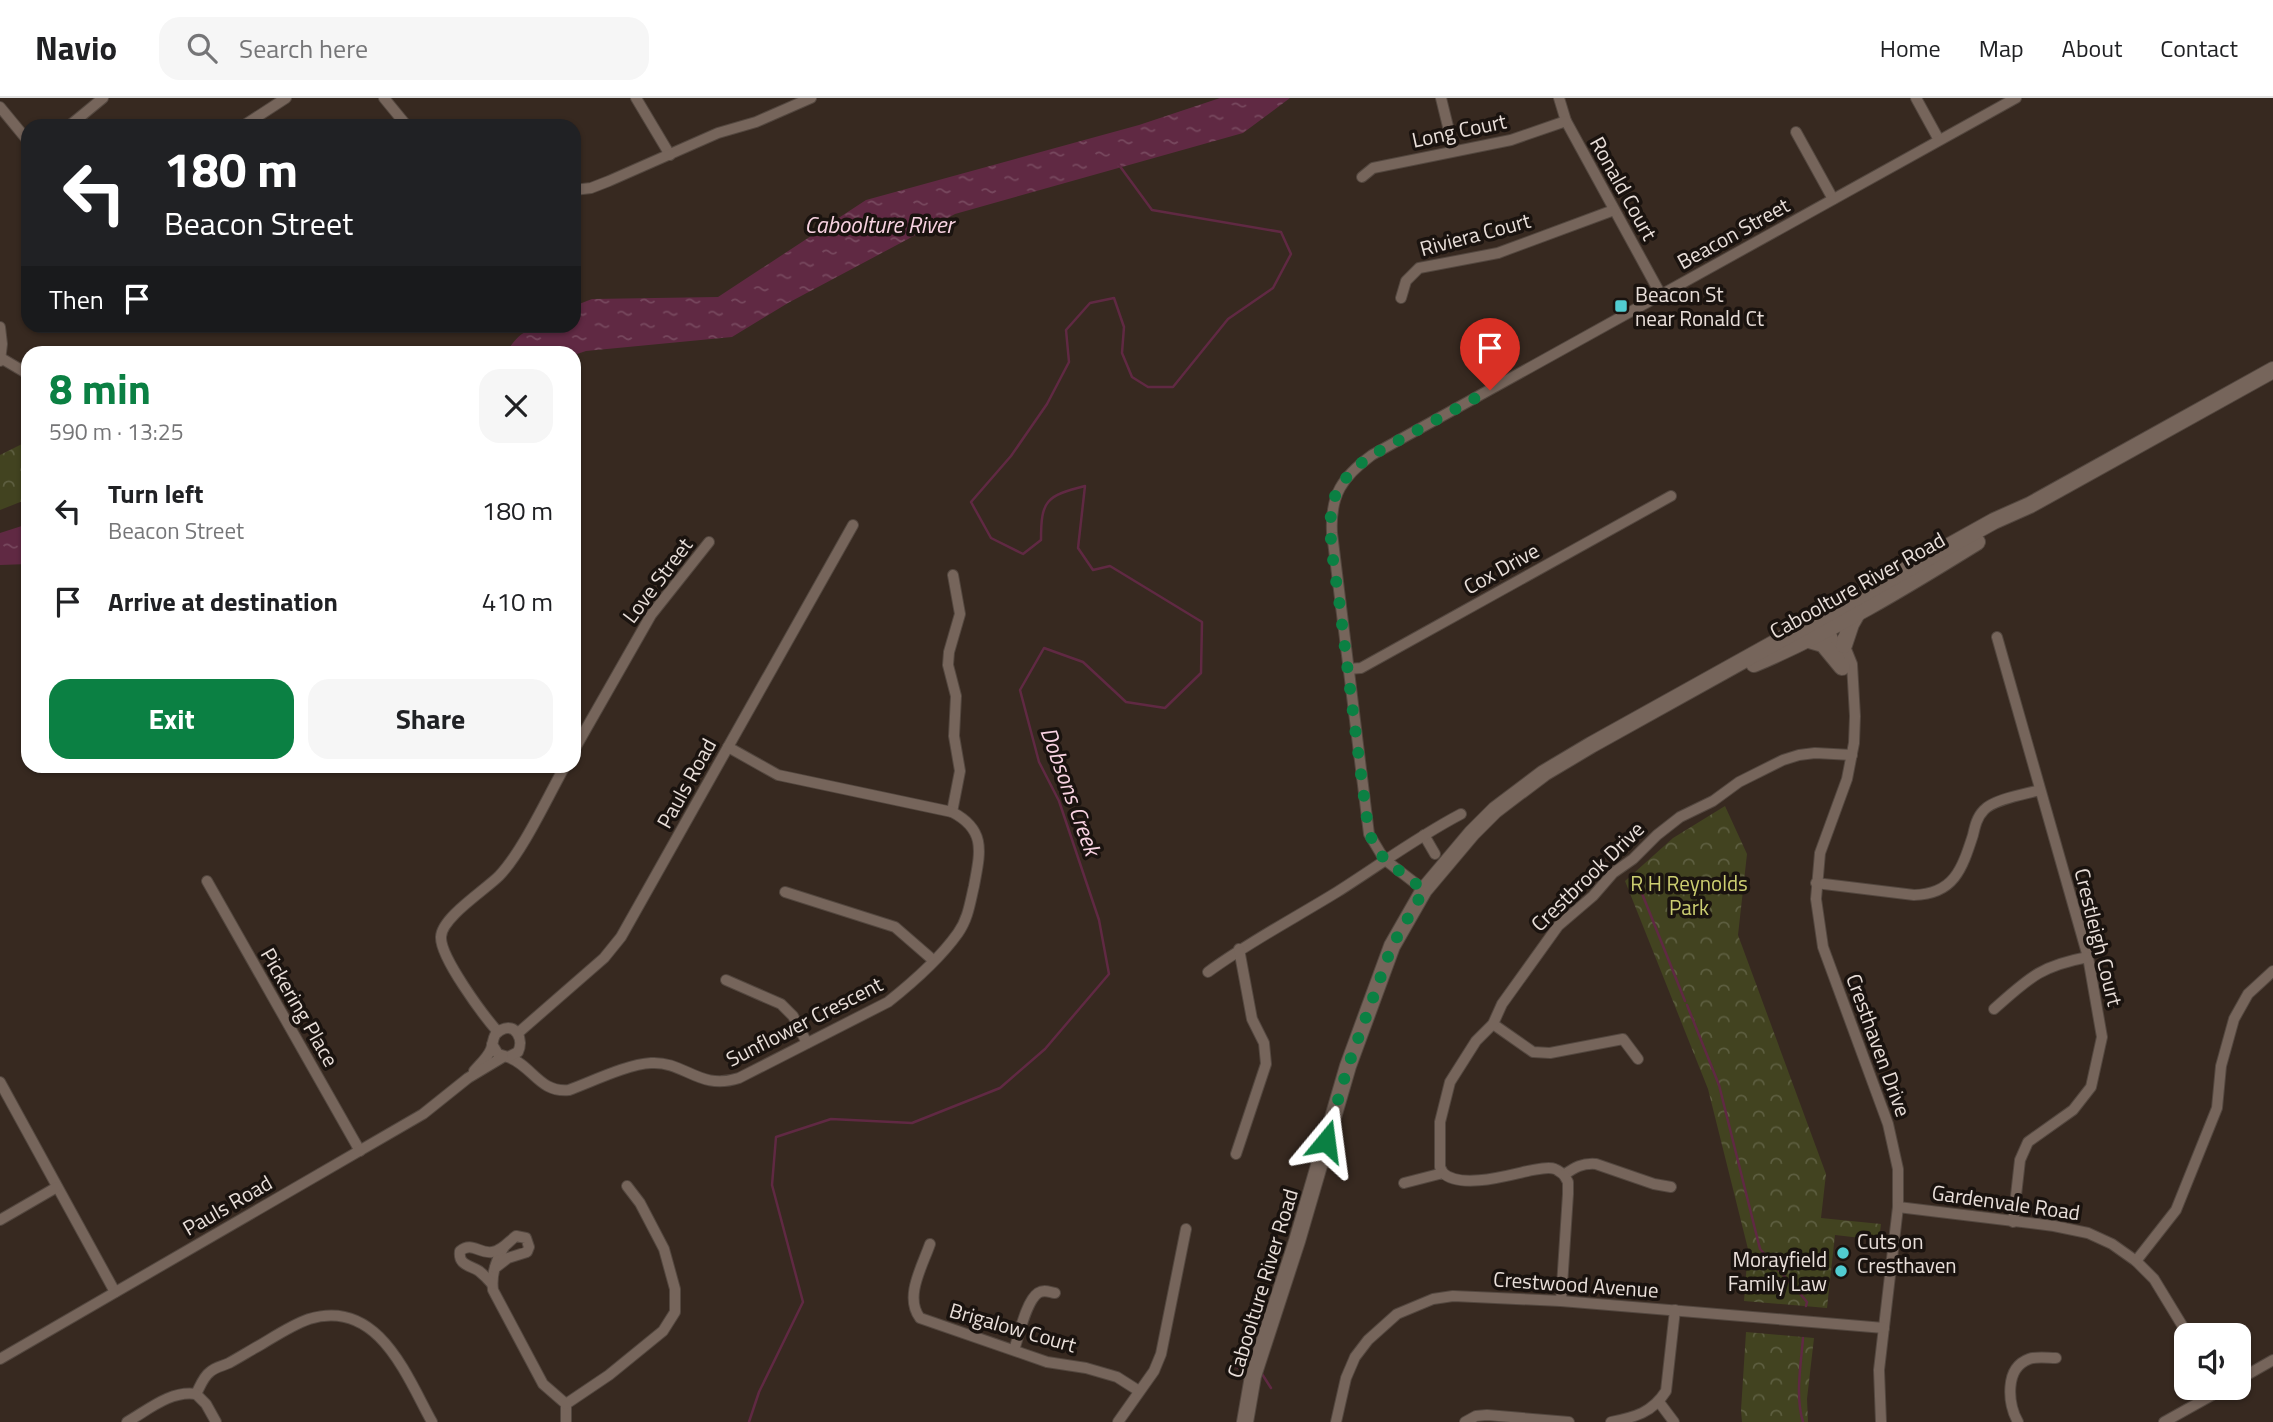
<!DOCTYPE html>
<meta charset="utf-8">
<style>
body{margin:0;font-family:"Titillium Web",sans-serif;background:#f6f6f6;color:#202124;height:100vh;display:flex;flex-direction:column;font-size:26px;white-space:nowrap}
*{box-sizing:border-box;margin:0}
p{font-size:23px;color:#757577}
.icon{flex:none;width:38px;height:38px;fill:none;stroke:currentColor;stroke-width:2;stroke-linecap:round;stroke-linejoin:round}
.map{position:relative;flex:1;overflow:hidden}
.details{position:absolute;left:21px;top:248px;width:560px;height:427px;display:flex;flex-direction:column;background:#fff;border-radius:21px;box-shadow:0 2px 5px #0004}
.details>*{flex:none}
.top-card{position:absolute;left:21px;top:21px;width:560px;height:214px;border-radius:21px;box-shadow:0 2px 5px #0004;background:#202124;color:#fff;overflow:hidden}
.tools{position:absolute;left:2174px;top:1225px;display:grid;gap:14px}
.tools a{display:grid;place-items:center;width:77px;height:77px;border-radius:14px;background:#fff;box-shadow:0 2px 5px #0004;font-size:35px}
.pin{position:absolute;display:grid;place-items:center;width:60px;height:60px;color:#fff;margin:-72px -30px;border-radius:50% 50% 50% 0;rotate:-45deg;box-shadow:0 0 7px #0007}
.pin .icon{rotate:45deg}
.me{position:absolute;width:77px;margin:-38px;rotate:16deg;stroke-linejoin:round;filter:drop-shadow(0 0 5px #0008)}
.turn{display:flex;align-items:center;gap:24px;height:147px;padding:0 28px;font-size:32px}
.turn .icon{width:91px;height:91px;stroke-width:2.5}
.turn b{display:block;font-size:49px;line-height:60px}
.then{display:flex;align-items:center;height:66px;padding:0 28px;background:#0003;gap:14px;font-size:26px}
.round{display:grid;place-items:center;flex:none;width:74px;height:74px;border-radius:21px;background:#f6f6f6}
.summary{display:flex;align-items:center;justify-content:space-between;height:119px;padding:0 28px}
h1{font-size:42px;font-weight:700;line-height:52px;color:#0b8043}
.button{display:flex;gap:14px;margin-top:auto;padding:14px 28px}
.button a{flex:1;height:80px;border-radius:21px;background:#0b8043;color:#fff;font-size:28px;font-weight:700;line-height:80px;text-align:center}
.button a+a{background:#f6f6f6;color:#202124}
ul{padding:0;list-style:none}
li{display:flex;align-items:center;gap:21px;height:91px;padding:0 28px}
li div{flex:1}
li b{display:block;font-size:26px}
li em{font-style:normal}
header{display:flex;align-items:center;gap:42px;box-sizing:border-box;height:98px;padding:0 35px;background:#fff;border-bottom:2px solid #e0e0e0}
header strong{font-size:33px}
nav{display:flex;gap:38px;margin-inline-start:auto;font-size:24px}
.search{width:490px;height:63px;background:#f6f6f6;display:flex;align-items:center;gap:18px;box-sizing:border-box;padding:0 24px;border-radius:21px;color:#757577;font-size:26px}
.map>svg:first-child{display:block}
.park{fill:url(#park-crowns)}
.garden{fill:#424320}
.water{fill:url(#water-ripples)}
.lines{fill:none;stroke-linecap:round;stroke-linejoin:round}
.stream{stroke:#602943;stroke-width:2.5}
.minor-casing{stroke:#53473f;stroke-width:12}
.secondary-casing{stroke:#53473f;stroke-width:18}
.minor{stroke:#76655b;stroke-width:10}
.secondary{stroke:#76655b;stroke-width:16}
.route{stroke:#0b8043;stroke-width:12;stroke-dasharray:0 21.6}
.poi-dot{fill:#51ccd1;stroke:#1a130f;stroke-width:2.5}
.labels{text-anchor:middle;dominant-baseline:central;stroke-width:7;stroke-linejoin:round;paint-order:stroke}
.street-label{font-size:21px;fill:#e9dfda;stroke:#1a130f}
.poi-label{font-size:21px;fill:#e9dfda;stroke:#1a130f;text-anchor:start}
.park-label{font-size:21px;fill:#ccce71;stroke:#1a130f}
.water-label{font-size:23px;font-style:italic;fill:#f9d3e2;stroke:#1a130f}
</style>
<header>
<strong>Navio</strong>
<div class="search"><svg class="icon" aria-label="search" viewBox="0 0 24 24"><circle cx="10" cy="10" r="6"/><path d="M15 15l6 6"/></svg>Search here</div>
<nav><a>Home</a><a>Map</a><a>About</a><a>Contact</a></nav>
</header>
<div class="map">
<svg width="2273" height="1324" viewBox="0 0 2273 1324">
<defs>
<pattern id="park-crowns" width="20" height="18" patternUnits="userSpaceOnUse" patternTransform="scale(1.75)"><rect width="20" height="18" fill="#424320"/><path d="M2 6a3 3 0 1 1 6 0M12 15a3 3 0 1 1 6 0" fill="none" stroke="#5d5e40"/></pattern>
<pattern id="water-ripples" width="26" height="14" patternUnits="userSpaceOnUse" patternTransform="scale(1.75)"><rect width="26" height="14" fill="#602943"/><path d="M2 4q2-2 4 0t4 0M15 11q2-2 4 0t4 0" fill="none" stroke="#77485e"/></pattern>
</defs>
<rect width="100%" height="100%" fill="#372920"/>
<g class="park">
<path d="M28,343V401L0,412V357Z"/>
<path d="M1725,708L1747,756L1738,837L1826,1076L1821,1120L1881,1126L1879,1142L1835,1137L1827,1210L1744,1203L1748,1151L1708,991L1625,783L1673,740Z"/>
<path d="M1746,1234L1814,1240L1807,1301L1808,1324H1742L1741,1312Z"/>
</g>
<path class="garden" d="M1814,1145L1824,1147L1827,1160L1805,1157L1808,1148Z"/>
<g class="water">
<path d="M1220,0H1290L1243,35L955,116L788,205L732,239L586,253L574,257L506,255C525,224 541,228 574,228V208L592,201L718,199L866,102L1139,27Z"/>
<path d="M28,426V466L0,467V435Z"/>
</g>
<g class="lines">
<g class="stream">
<path d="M1637,783L1685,903"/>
<path d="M1687,907L1719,987L1760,1151L1802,1198L1807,1204L1806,1208"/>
<path d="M1233,1268L1246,1272"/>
<path d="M1262,1276L1271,1290"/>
<path d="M749,1324L759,1294L803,1204L772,1087L776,1039L831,1021L912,1025L1000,990L1045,951L1109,876L1099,822L1059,703L1039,664L1020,592L1044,550L1083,564L1126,604L1165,610L1201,575L1202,524L1110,468L1093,472L1078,450L1085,388C1046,398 1041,402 1041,442L1023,456L991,440L971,404L1011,358L1047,306L1069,264L1066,232L1090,205L1114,200L1124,229L1122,255L1132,279L1148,289H1173L1228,221L1273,190L1291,156L1281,134L1152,112L1119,67"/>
<path d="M1803,1324C1795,1297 1801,1267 1803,1240"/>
</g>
<defs>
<g id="minor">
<path d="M384,0L407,28"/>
<path d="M636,0L670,57"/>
<path d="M1441,0L1454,53"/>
<path d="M1559,0L1566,23L1661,197"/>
<path d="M1916,0L1939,42"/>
<path d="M0,9L28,43"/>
<path d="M69,28L103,0"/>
<path d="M243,28L286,0"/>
<path d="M1796,34L1833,101"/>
<path d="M1362,79L1373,70L1511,42L1566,23"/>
<path d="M574,92L591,90L609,83L718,35L756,24L811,0"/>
<path d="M1401,200L1406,183L1419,170L1498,155L1614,112"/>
<path d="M0,229L2,246L0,263"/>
<path d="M1,260L28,276"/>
<path d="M1828,527L1840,561"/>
<path d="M1997,539L2088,859L2102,939L2091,989L2073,1012L2028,1044L2020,1062L2013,1124"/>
<path d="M1842,541L1852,566L1855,618L1854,645L1847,681L1820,755L1816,801L1823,849L1888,1026L1898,1071V1109L1879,1272L1881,1324"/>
<path d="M1348,571L1361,570L1671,398"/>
<path d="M574,652L651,517L709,444"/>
<path d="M952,714L960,673L954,638L956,598L948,567L949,554L960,516L953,477"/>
<path d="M1424,737L1435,756"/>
<path d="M207,783L360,1053"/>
<path d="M1816,785L1914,797C1954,796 1962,771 1973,737C1975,728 1977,719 1984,712C1994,701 2026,696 2040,692"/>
<path d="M1424,792L1384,761L1369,736L1332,435C1330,397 1342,379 1372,357L2016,0"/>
<path d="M785,794L895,829L933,862"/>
<path d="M1208,874C1249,844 1293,821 1337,794C1378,768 1417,739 1461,716"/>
<path d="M726,882L781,906L793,918L807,945"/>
<path d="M1994,911C2029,880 2040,868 2088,859"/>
<path d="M1493,926L1533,954L1550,955L1623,941L1638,961"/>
<path d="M498,934C483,917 440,859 441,839C441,820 485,792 499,778C523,753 547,700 565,668"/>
<path d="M518,935L604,860L621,839L853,427"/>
<path d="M508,959C533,968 539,995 569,992C591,984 628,966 651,965C685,963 699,993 739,980L888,904C912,885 941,859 958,835C968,821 970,805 974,788C980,755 987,732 952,714L778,677L728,649"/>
<path d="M474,973C480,966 488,959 491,951C494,943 492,936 501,932C516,924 524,942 518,954L508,959L498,956L492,946"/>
<path d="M0,984L115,1194"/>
<path d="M1236,1056L1266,966L1264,945L1252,921L1239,851"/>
<path d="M1443,1075L1440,1069V1024L1450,984L1476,943L1493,926L1502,906L1558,828L1593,798L1613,775L1633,761L1657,737L1680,719L1713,703L1739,684L1783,662L1799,657L1815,655L1852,657"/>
<path d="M1404,1085L1443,1075C1460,1091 1506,1078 1528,1073C1536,1072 1547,1068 1555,1071C1556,1071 1563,1076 1564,1077C1575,1069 1582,1065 1596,1066L1654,1086L1671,1089"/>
<path d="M1898,1109L2054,1128L2088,1135L2112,1146L2136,1163L2154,1181L2188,1237"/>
<path d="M0,1122L57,1089"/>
<path d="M930,1146C922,1169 904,1199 920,1220L1047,1264L1086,1270L1117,1279L1139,1293"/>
<path d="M504,1149C496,1162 491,1176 493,1192L543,1286L566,1306V1324"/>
<path d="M2136,1163L2176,1112L2217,1010L2221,968L2234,921L2248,896L2273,873"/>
<path d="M492,1186C488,1181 484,1177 479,1173C469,1167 458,1167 460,1153C472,1143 479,1156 492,1154C502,1153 508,1144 516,1138L526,1140L529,1149L527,1154L508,1160L495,1170"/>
<path d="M1561,1203L1568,1096V1084L1564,1077"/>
<path d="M1014,1252C1019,1238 1026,1203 1038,1195C1044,1191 1049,1194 1055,1195"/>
<path d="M0,1261L423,1016L468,980L503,959"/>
<path d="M2238,1282L2273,1262"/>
<path d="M196,1296C200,1289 203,1279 210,1274C215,1269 223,1268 229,1265C240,1259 251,1252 262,1246C277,1237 292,1227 309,1221C378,1200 406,1277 432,1324"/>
<path d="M196,1296L206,1306L216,1324"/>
<path d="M1659,1304L1674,1324"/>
<path d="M566,1306L609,1277L663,1233L675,1214V1191L664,1151L640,1105L627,1088"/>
<path d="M127,1324C148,1312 171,1292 196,1296"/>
<path d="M1118,1324L1154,1273L1161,1256L1186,1131"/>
<path d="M1336,1324L1346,1280L1355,1259L1368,1242L1397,1216L1433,1201L1453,1198L1561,1203L1884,1230"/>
<path d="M1465,1324L1476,1318L1487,1317L1569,1324"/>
<path d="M1611,1324C1635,1319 1652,1315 1666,1293L1675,1212"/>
<path d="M2018,1324C2008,1306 2004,1270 2029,1261C2037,1258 2048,1260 2056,1260"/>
<path d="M2164,1324L2225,1290"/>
</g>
<g id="secondary">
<path d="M1806,541L1823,546L1842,569"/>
<path d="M1844,547L1851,526L1859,512"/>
<path d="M1754,566C1830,534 1906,488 1977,444"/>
<path d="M1245,1324L1253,1278L1297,1143L1348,968L1392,848L1424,792L1472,735L1495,712L1544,675L1591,647L1994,423L2030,407L2273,272"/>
</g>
</defs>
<use href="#minor" class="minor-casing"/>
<use href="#secondary" class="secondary-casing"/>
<use href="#minor" class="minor"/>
<use href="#secondary" class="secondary"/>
</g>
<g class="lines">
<path class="route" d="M1326,1043L1348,968L1392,848L1424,792L1384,761L1369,736C1359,663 1350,591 1341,518C1338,488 1328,446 1331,416C1333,389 1351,372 1372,357L1490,292"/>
</g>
<g class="poi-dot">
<rect x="1614" y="201" width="14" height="14" rx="3.5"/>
<circle cx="1843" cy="1155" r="7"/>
<circle cx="1841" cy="1173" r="7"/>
</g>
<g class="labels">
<g class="street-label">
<text transform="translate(1459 32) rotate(-12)">Long Court</text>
<text transform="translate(1624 90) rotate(61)">Ronald Court</text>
<text transform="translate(1733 135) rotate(-29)">Beacon Street</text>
<text transform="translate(1475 136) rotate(-15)">Riviera Court</text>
<text transform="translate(1501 470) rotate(-29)">Cox Drive</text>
<text transform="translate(657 482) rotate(-53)">Love Street</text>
<text transform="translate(1857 487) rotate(-29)">Caboolture River Road</text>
<text transform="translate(686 685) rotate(-61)">Pauls Road</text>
<text transform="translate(1587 778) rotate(-44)">Crestbrook Drive</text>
<text transform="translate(2099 839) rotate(76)">Crestleigh Court</text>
<text transform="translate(300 909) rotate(60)">Pickering Place</text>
<text transform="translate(804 923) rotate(-27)">Sunflower Crescent</text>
<text transform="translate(1879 947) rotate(70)">Cresthaven Drive</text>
<text transform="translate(2006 1104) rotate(8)">Gardenvale Road</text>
<text transform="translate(227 1107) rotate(-30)">Pauls Road</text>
<text transform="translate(1262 1185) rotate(-73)">Caboolture River Road</text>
<text transform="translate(1576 1186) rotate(4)">Crestwood Avenue</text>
<text transform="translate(1013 1229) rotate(16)">Brigalow Court</text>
</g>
<g class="poi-label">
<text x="1635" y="196">Beacon St<tspan x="1635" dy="24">near Ronald Ct</tspan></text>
<text x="1857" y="1143">Cuts on<tspan x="1857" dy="24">Cresthaven</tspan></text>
<text x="1827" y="1161" text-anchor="end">Morayfield<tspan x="1827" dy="24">Family Law</tspan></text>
</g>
<g class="park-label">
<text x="1689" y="785">R H Reynolds<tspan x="1689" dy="24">Park</tspan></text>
</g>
<g class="water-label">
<text x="879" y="126">Caboolture River</text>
<text transform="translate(1071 693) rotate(70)">Dobsons Creek</text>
</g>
</g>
</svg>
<div class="tools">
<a><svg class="icon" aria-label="sound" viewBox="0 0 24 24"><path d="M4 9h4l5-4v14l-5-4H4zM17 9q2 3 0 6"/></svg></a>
</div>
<div class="pin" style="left:1490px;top:292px;background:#d93025"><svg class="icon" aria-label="arrive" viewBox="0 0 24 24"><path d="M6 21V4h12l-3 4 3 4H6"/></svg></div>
<svg class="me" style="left:1326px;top:1043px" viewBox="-20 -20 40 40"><path d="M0-17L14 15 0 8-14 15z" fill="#0b8043" stroke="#fff" stroke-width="4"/></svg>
<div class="top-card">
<div class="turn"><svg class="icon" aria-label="left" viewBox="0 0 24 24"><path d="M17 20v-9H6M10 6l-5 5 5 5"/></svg><div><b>180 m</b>Beacon Street</div></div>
<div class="then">Then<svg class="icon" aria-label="arrive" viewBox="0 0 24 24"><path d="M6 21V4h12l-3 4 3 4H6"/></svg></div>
</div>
<section class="details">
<div class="summary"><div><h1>8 min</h1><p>590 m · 13:25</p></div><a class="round"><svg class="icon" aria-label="close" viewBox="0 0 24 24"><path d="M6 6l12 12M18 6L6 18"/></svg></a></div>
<ul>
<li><svg class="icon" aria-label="left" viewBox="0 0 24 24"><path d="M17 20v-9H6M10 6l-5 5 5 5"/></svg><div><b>Turn left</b><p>Beacon Street</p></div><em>180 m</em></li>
<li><svg class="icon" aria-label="arrive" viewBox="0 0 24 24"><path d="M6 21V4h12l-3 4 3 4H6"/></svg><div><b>Arrive at destination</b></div><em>410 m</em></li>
</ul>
<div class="button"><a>Exit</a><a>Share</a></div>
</section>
</div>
